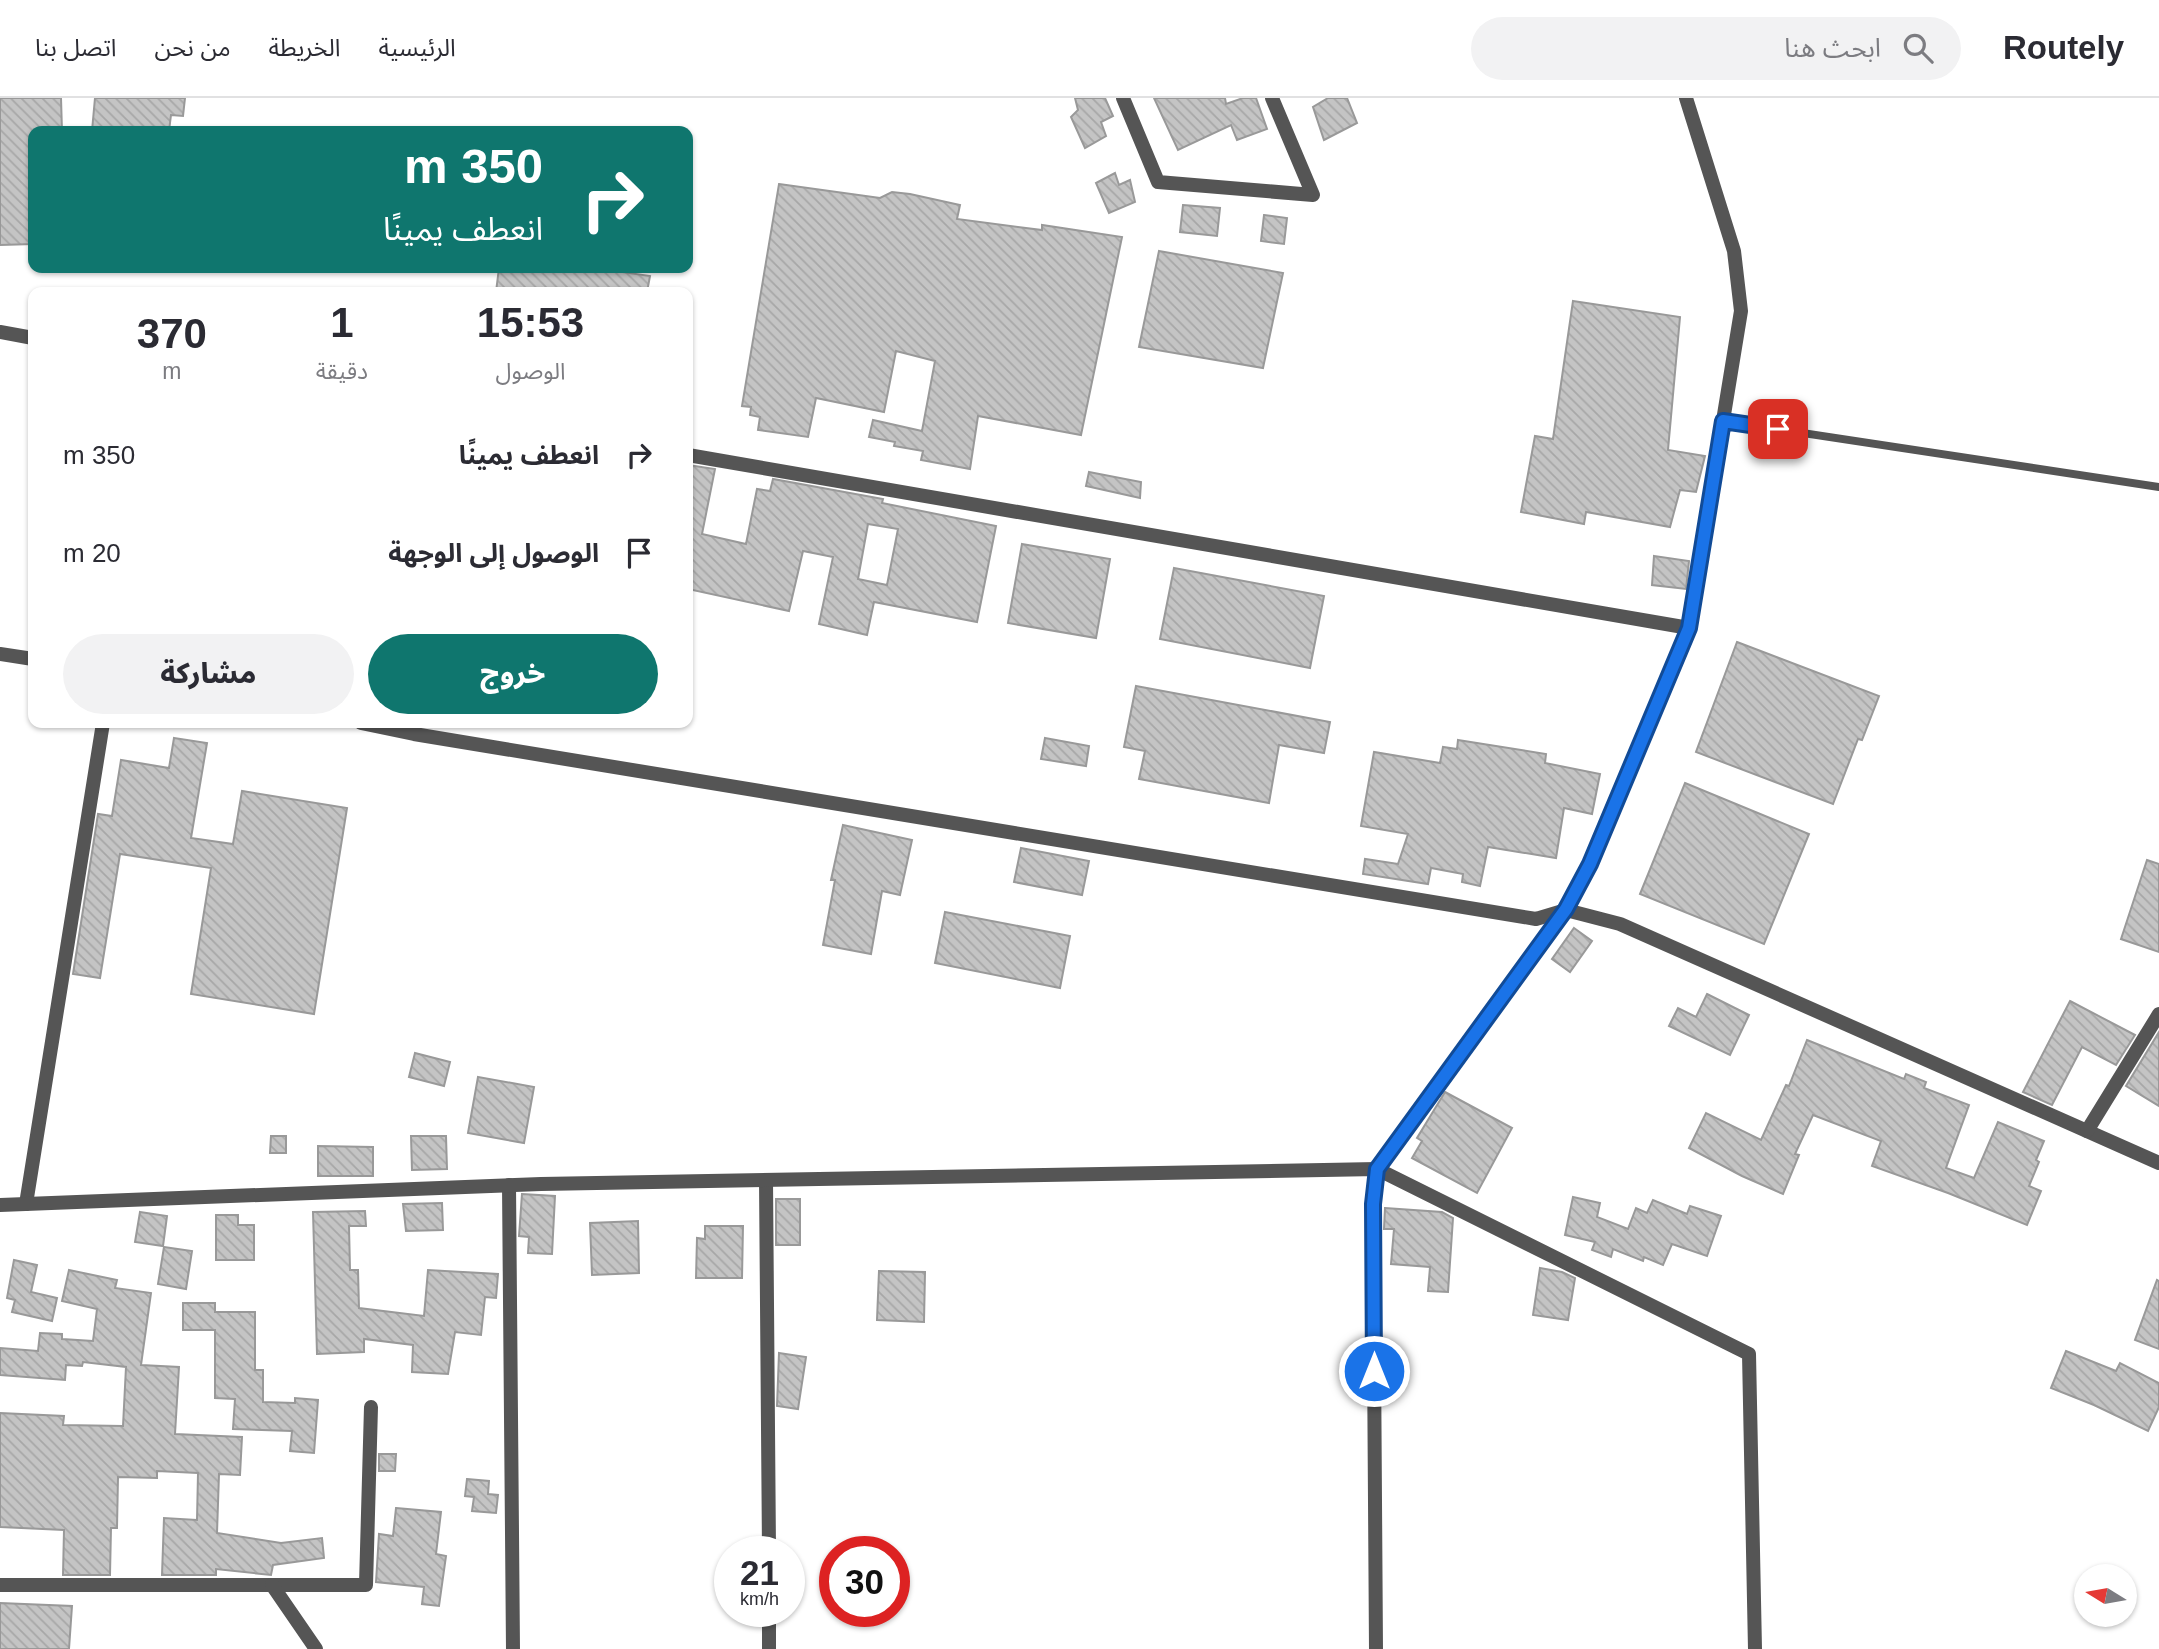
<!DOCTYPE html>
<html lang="ar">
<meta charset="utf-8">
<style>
body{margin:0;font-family:Arial,"Noto Sans Arabic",sans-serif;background:#f2f2f3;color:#2b2b33;direction:rtl;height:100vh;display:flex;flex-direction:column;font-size:26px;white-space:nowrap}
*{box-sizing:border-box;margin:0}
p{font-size:23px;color:#7c7c81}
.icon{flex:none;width:38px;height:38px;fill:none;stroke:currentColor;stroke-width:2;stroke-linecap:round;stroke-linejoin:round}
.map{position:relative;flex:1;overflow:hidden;direction:ltr}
.details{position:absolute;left:28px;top:189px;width:665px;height:441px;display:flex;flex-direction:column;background:#fff;border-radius:14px;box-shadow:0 2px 5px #0004;direction:rtl}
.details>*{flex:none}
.hud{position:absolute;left:28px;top:28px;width:665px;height:147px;border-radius:14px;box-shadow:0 2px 5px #0004;direction:rtl;background:#0f766e;color:#fff;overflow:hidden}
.needle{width:46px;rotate:281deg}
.tools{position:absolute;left:2074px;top:1466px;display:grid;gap:14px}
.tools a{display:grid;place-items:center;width:63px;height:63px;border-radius:50%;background:#fff;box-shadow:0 2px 5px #0004;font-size:35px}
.speed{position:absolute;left:714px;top:1438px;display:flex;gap:14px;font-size:35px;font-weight:700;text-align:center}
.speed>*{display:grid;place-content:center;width:91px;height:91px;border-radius:50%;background:#fff;box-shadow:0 2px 5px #0004;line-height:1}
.speed small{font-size:18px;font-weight:400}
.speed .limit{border:10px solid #d22;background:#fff;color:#111}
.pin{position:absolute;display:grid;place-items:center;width:60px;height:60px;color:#fff;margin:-30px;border-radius:14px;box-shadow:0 4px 10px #0006}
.me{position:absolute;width:77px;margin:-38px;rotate:0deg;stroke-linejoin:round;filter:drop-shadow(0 0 5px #0008)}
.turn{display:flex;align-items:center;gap:24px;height:147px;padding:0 35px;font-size:32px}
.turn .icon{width:91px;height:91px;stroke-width:2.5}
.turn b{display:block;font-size:49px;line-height:60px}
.eta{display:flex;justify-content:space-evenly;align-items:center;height:119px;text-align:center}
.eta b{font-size:42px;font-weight:800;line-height:49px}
.button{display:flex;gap:14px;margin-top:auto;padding:14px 35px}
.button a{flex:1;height:80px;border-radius:42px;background:#0f766e;color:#fff;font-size:28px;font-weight:800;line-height:80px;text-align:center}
.button a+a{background:#f2f2f3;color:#2b2b33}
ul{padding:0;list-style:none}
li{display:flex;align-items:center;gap:21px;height:98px;padding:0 35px}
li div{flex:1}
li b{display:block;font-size:26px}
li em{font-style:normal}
header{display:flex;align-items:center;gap:42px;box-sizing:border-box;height:98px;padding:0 35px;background:#fff;border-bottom:2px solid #e1e1e2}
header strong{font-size:33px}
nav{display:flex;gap:38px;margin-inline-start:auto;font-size:24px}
.search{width:490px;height:63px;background:#f2f2f3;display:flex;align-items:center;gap:18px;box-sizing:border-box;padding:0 24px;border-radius:38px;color:#7c7c81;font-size:26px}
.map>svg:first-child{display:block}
.building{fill:url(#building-back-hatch);stroke:#999;stroke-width:2;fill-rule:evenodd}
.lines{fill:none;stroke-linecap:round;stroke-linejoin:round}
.service{stroke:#555;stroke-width:8}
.minor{stroke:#555;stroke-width:14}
.route-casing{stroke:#114b97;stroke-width:18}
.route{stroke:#1a73e8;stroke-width:12}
</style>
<header>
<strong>Routely</strong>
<div class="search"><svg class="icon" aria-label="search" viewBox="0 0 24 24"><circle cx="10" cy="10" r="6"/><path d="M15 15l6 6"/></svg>ابحث هنا</div>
<nav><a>الرئيسية</a><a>الخريطة</a><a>من نحن</a><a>اتصل بنا</a></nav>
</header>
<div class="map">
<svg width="2159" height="1551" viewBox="0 0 2159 1551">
<defs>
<pattern id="building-back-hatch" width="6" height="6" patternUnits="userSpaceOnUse" patternTransform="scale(1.75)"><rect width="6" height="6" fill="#c4c4c4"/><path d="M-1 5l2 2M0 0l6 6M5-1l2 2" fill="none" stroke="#a7a7a7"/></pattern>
</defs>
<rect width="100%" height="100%" fill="#fff"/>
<g class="building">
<path d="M0,0H61L62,33H33V146L0,147Z"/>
<path d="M95,0H185L183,18L171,17L169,33H92Z"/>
<path d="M1075,0H1105L1113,18L1101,24L1106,38L1085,50L1071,19L1078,12Z"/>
<path d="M1154,0H1225L1226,6L1243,0H1256L1267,31L1237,42L1231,27L1178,52Z"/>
<path d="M1328,0H1347L1357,25L1324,42L1313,9Z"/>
<path d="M1115,75L1119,87L1130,82L1135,104L1109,115L1096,85Z"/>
<path d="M779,86L880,100L892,94L910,96L960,107L957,121L1042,132V127L1122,139L1081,337L978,318L970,371L921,362L923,353L894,348L895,344L869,339L873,322L922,333L935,263L896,253L884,314L816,300L808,339L758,332L760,319L750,317L751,309L742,308Z"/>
<path d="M1183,107L1220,110L1217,138L1180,134Z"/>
<path d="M1264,117L1287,120L1284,146L1261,143Z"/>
<path d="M1159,153L1283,175L1263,270L1139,249Z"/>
<path d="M499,170H595L650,178L647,194H496Z"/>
<path d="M1573,203L1680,219L1668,352L1705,358L1696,394L1680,392L1670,429L1586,414L1584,426L1521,414L1535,338L1553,341Z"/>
<path d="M688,367L715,371L702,436L746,446L757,391L770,393L773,381L883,401L882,405L996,428L977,524L874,504L867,537L819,526L833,459L803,453L789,513L688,491ZM868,426L898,431L887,487L858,481Z"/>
<path d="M1089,374L1141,384L1140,400L1086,388Z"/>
<path d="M1022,446L1110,461L1096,540L1008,525Z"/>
<path d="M1654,458L1689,463L1686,491L1652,487Z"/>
<path d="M1174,470L1324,498L1310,570L1160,541Z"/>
<path d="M1737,544L1879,598L1862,642L1858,641L1833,706L1696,654Z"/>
<path d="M1136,588L1330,624L1324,655L1279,647L1269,705L1139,681L1145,653L1124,649Z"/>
<path d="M174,640L207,645L191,740L233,746L242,693L347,710L314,916L191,896L211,770L120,756L100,880L73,876L98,716L112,718L121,662L169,670Z"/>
<path d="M1045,640L1089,648L1086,668L1041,661Z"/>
<path d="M1458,642L1546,656L1545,665L1600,676L1592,716L1564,710L1556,760L1488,749L1480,788L1462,784L1463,776L1431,770L1428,786L1363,776L1365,761L1398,766L1408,736L1361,728L1374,654L1440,665L1443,649L1457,651Z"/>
<path d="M1685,685L1809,736L1764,846L1640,796Z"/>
<path d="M843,727L912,742L900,797L882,793L871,856L823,847L835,782H831Z"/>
<path d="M1021,750L1089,763L1082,797L1014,784Z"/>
<path d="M2147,762L2159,766V854L2121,841Z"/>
<path d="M945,814L1070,838L1060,890L935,865Z"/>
<path d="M1574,830L1592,843L1570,874L1552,861Z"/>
<path d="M1707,896L1749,917L1730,957L1669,928L1678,910L1696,919Z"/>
<path d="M2070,903L2135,937L2116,967L2082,949L2052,1007L2023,994Z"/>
<path d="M2159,934V1008L2126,988Z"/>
<path d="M1807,942L1904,981L1906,976L1926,984L1924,990L1969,1007L1946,1070L1974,1080L1998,1024L2044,1043L2036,1062L2039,1064L2029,1088L2041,1093L2027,1127L1948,1095L1872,1068L1881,1043L1813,1017L1795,1056L1799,1057L1783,1096L1742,1078L1689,1050L1706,1015L1761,1042L1786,987L1789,988Z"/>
<path d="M415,955L450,964L444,988L409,979Z"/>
<path d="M478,979L534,989L524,1045L468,1035Z"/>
<path d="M1445,994L1512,1030L1477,1095L1412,1060L1422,1043L1417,1040Z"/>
<path d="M271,1038H286V1055H270Z"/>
<path d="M411,1038H446L447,1071L412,1072Z"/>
<path d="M318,1048L373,1049V1078H318Z"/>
<path d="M522,1096L555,1098L552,1156L528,1155L529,1139L519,1138Z"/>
<path d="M1573,1099L1600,1105L1597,1119L1628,1131L1636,1110L1647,1115L1653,1102L1687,1116L1690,1108L1721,1118L1707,1158L1672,1146L1663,1167L1644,1159L1643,1163L1613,1151L1611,1159L1592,1152L1595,1144L1565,1137Z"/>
<rect x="776" y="1101" width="24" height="46"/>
<path d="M442,1105L443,1132L406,1133L403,1106Z"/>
<path d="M1385,1110L1442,1114L1453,1120L1448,1194L1428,1193L1430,1169L1391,1166L1394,1131H1384Z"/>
<path d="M365,1113L366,1128H349L350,1172H358L359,1210L424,1218L428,1172L498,1176L496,1200L485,1199L481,1237L455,1234L448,1276L412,1274L413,1247L364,1241V1254L317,1256L313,1114Z"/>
<path d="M140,1114L167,1118L163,1148L135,1144Z"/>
<path d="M216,1117H238V1127H254V1162H216Z"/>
<path d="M638,1123L639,1175L592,1177L590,1125Z"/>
<path d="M705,1128H743L742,1180H696L697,1140L705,1141Z"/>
<path d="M164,1149L192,1153L186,1191L158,1186Z"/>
<path d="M14,1162L37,1167L31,1194L57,1200L52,1223L12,1214L15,1202L7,1200Z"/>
<path d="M1540,1170L1562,1174L1575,1180L1568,1222L1533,1217Z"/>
<path d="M69,1172L117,1182L115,1190L151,1195L141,1267L179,1269L175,1336L242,1339L240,1377L219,1376L217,1435L281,1445L322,1440L324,1460L273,1467L271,1477L216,1471V1477H162L164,1420L197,1422L198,1375L157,1373V1380L118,1379L117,1430H111L110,1477H63L64,1432L0,1429V1315L64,1318L63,1327L123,1328L126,1269L83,1264L82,1268L66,1267L65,1282L0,1277V1250L38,1253L40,1235L62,1236V1241L93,1243L97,1211L62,1203Z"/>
<path d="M879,1173L925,1174L924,1224L877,1222Z"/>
<path d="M2157,1182L2159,1183V1251L2135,1242Z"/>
<path d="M183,1205H215V1214H255V1272H263V1304L295,1305V1300L318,1302L314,1355L290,1353L292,1333L233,1331L235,1301L215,1300V1232H183Z"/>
<path d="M2066,1253L2116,1273L2120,1265L2159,1285V1309L2148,1333L2094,1307L2051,1290Z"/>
<path d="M779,1255L806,1259L798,1311L777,1308Z"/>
<path d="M379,1356H396L395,1373H379Z"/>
<path d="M467,1381L489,1383L488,1396L498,1397L496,1415L472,1413L474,1399L465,1398Z"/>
<path d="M396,1410L441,1414L436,1456L446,1458L439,1508L422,1506L424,1489L376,1484L379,1436L393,1438Z"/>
<path d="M0,1505L72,1508L69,1551H0Z"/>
</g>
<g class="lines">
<path class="service" d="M1723,323L2159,389"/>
<g class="minor">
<path d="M1123,0L1158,84L1313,97L1272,0"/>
<path d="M0,234L33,240"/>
<path d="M688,357L1689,530"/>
<path d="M0,556L33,561"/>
<path d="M361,625L414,636L1536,821L1566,812L1620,826L2159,1065"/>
<path d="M2087,1033L2159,916"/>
<path d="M766,1082L769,1454"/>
<path d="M509,1087L513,1551"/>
<path d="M26,1106L103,625"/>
<path d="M0,1107L541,1086L1377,1071L1749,1256L1755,1551"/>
<path d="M0,1487H366L371,1309"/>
<path d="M272,1487L316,1551"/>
<path d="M769,1551V1514"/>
<path d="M1376,1551L1373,1106L1377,1071L1566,812L1590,766L1689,530L1741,213L1734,153L1686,0"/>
</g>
</g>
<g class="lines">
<defs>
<path id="route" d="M1374,1273L1373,1106L1377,1071L1566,811L1590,766L1689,530L1723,323L1778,331"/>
</defs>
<use href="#route" class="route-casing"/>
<use href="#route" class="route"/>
</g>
</svg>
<div class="tools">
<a><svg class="needle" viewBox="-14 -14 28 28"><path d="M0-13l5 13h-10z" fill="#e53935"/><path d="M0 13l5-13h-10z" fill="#7c7c81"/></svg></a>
</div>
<div class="speed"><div>21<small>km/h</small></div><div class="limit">30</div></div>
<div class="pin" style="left:1778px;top:331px;background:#d93025"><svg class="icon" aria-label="arrive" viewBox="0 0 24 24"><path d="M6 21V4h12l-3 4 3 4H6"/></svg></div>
<svg class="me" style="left:1374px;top:1273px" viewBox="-20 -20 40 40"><circle r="17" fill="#1a73e8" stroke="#fff" stroke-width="3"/><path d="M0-11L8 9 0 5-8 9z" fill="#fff"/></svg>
<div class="hud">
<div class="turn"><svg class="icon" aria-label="right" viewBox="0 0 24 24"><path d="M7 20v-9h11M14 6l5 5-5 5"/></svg><div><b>350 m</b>انعطف يمينًا</div></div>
</div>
<section class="details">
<div class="eta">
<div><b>15:53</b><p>الوصول</p></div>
<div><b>1</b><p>دقيقة</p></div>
<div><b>370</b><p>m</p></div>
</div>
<ul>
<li><svg class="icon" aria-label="right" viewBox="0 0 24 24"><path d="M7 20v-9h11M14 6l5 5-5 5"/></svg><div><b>انعطف يمينًا</b></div><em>350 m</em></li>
<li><svg class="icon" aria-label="arrive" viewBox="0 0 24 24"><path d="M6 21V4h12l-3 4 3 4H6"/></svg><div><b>الوصول إلى الوجهة</b></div><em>20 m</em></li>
</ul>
<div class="button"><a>خروج</a><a>مشاركة</a></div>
</section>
</div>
